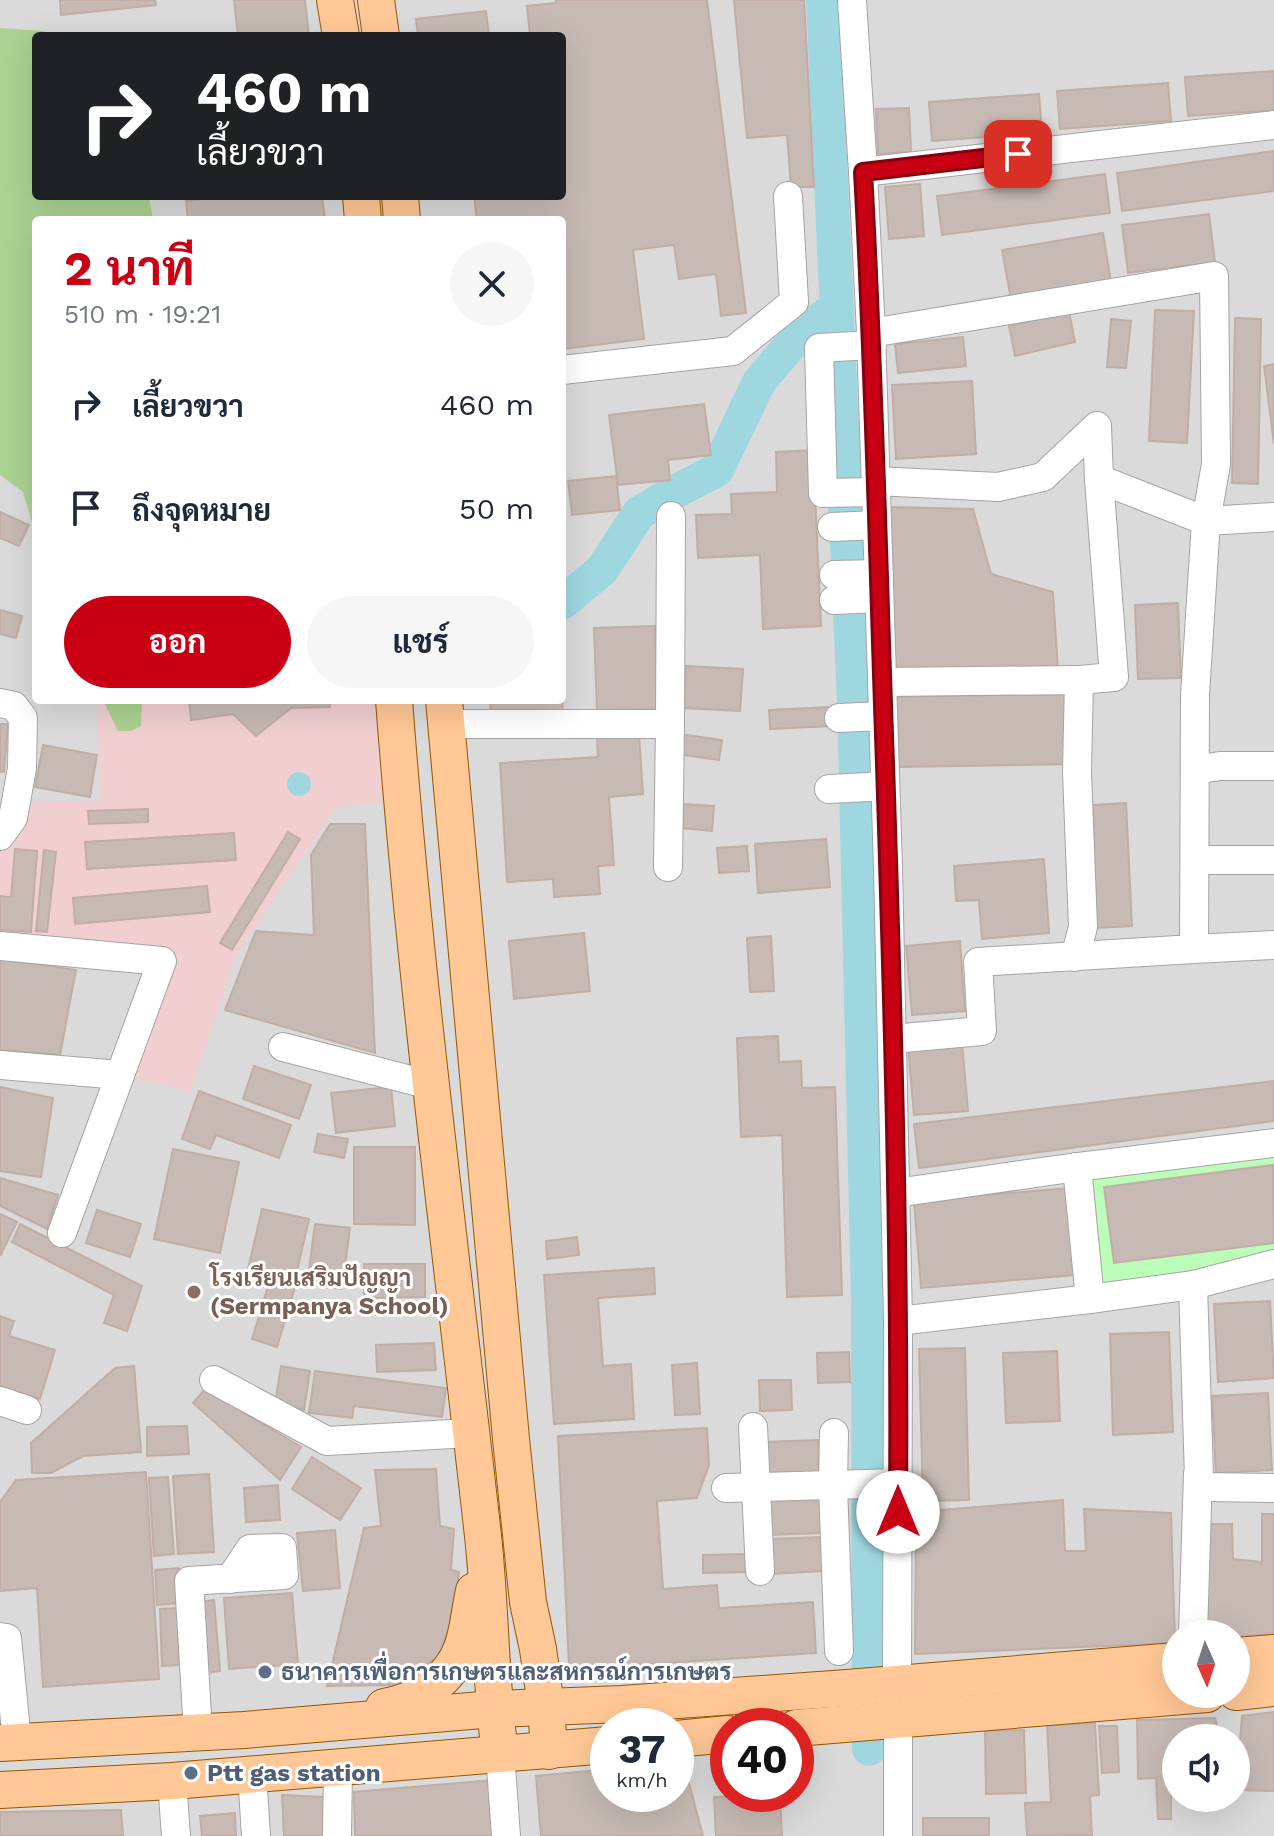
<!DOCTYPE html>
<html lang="th">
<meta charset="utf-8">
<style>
body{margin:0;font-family:"Work Sans",Sarabun,sans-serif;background:#f6f6f7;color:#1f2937;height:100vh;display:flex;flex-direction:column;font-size:30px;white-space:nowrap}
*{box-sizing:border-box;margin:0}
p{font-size:26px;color:#747a83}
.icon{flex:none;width:44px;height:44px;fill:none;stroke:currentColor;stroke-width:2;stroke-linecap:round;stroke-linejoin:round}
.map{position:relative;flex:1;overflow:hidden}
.panel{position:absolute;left:32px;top:216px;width:534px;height:488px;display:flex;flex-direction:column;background:#fff;border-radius:8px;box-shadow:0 8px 32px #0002}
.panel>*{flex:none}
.guide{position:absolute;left:32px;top:32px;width:534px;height:168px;border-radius:8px;box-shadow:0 8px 32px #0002;background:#202124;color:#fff;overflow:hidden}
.needle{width:52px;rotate:177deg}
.fabs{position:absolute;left:1162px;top:1620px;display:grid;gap:16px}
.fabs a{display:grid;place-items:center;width:88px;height:88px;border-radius:50%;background:#fff;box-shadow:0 8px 32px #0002;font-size:40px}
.speed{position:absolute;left:590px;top:1708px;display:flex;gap:16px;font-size:40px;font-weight:700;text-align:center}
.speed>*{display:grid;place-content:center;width:104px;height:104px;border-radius:50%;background:#fff;box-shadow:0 8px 32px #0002;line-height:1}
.speed small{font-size:20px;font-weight:400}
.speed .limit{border:12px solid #d22;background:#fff;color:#111}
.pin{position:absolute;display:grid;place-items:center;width:68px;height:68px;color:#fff;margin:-34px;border-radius:16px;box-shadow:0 4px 12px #0006}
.me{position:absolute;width:88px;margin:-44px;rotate:0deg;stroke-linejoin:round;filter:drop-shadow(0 0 6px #0008)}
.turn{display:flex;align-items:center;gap:28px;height:168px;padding:0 32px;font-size:36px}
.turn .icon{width:104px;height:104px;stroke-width:2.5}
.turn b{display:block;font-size:56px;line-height:68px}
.round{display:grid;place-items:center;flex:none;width:84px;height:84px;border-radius:42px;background:#f6f6f7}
.overview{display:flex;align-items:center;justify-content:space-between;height:136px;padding:0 32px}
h1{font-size:48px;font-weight:700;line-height:60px;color:#c90014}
.cta{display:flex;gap:16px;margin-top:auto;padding:16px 32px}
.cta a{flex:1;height:92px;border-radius:48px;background:#c90014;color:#fff;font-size:32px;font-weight:700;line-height:92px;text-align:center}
.cta a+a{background:#f6f6f7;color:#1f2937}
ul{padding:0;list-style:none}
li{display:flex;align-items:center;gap:24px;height:104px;padding:0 32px}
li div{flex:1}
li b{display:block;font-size:30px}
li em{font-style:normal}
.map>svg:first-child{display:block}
.residential{fill:#dbdada;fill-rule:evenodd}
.commercial{fill:#f1cfd1}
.forest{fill:#abd193}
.park{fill:#bcfdba}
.water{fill:#9ed7e0}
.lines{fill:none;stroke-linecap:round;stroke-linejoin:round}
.river{stroke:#9ed7e0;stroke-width:34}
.building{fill:#c7bab5;stroke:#c1ada3;stroke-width:2}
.minor-casing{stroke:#a4a4a4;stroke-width:30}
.major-casing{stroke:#955500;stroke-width:38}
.minor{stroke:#fff;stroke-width:28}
.major{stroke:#ffc896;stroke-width:36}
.route-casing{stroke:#83000d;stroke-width:20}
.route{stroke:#c90014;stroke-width:14}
.education-dot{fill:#8d6e63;stroke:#fff;stroke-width:3}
.service-dot{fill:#5c6f8a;stroke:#fff;stroke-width:3}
.labels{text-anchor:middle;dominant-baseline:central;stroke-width:6;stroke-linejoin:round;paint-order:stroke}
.education-label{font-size:24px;font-weight:bold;fill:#785e54;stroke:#fff;text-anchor:start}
.service-label{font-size:24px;font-weight:bold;fill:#4e5e75;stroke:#fff;text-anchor:start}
</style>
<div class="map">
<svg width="1274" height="1836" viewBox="0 0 1274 1836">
<rect width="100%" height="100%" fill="#efe9e2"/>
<path class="residential" d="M0,0H1274V1836H0ZM36,36H562V196H36ZM36,220H562V700H36ZM1176,1634H1236V1694H1176ZM608,1726H676V1794H608ZM728,1726H796V1794H728ZM1176,1738H1236V1798H1176Z"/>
<path class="commercial" d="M97,700H394L403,801L336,807L237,954L191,1091L120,1075L162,961L0,946V836L16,802H100Z"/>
<g class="forest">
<path d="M0,28L44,31L53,36H36V196H149L153,220H36V536L23,492L0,475Z"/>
<path d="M103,700H142L141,726L131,731H118Z"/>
</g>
<path class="park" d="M1274,1143V1264L1090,1299L1077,1167Z"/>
<circle class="water" cx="299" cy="784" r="12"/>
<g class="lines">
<g class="river">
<path d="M823,0L854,701L868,1301L869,1749"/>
<path d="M562,603L602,570L639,513L671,494L717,470L759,382L799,335L836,307"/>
</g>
</g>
<g class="building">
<path d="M60,0H155L156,5L61,15Z"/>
<path d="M234,0H305L309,36H238Z"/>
<path d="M556,0H707L746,313L721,316L716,274L679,279L674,245L633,250L644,339L562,349V220H477L474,196H562V36H530L527,6L556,3Z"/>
<path d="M734,0H804L814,187H791L787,135L747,138Z"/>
<path d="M486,11L489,36H418L416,19Z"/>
<path d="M1274,71V110L1188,116L1185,77Z"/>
<path d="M1168,83L1171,121L1060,129L1057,91Z"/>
<path d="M1039,94L1042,133L932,141L929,102Z"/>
<path d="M909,108L911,152L878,154L876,109Z"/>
<path d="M1274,151V191L1122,211L1117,173Z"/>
<path d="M1105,174L1110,213L942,235L937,196Z"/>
<path d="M920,184L924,236L889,239L885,187Z"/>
<path d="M230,196H322L325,220H188L186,201Z"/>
<path d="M1209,214L1215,262L1128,273L1122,225Z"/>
<path d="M1103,233L1111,282L1011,299L1002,250Z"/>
<path d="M1155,310L1194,311L1187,443L1149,441Z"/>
<path d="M1069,312L1075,342L1015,356L1009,326Z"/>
<path d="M1235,318L1261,319L1258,484L1232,483Z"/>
<path d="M1111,319L1131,321L1126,368L1107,367Z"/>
<path d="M963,337L966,366L898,373L895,344Z"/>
<path d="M1274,364V444L1264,366Z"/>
<path d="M972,381L976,454L896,459L892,385Z"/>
<path d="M704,404L711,455L668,460L670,480L618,485L609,415Z"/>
<path d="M813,450L821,626L763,629L760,555L698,558L696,515L732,514L731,494L777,492L776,452Z"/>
<path d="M616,476L620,510L572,515L568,481Z"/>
<path d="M888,507L973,509L991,574L1053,592L1058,671L895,673Z"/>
<path d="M0,512L29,525L19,546L0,538Z"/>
<path d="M1178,603L1181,678L1138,679L1135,605Z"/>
<path d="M0,610L22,616L16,638L0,634Z"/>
<path d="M655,626L658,709L597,710L594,628Z"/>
<path d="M686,666L743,669L740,711L683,708Z"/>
<path d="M562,675H564L562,717L490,713L491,700H562Z"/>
<path d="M1068,694L1069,764L896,767L894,697Z"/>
<path d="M189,700H329L330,707L291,708L256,736L233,714L191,720Z"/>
<path d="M830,707L831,726L770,729L769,710Z"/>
<path d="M0,724H8L4,772H0Z"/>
<path d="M680,734L722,740L719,760L677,754Z"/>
<path d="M639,735L643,794L609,797L614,865L598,866L600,894L554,897L553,879L507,882L500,763L598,757L597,737Z"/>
<path d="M43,745L97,755L90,797L35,787Z"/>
<path d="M1126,803L1132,926L1097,928L1092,805Z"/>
<path d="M683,804L714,806L712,831L681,828Z"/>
<path d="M148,809V822L89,824L88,811Z"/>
<path d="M330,824H365L375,1053L225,1010L256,931L314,935L311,855Z"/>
<path d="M288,832L300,839L232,950L220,943Z"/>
<path d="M234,833L236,860L87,869L85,842Z"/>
<path d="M826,839L830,887L758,893L755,844Z"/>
<path d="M747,846L749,871L719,873L717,848Z"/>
<path d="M15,849L37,851L31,932L0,930V896L11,897Z"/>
<path d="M44,850L56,852L47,932L36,931Z"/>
<path d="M1044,859L1049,933L982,939L979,900L956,901L954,866Z"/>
<path d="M207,886L210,912L75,924L73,898Z"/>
<path d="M584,933L590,991L514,999L509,941Z"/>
<path d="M771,936L774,991L750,992L747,938Z"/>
<path d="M960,941L965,1011L912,1015L906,946Z"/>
<path d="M0,959L76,970L60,1055L0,1050Z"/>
<path d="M778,1036L779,1062L801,1061L802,1088L835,1087L842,1295L787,1297L782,1135L741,1137L737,1038Z"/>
<path d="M962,1042L968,1111L914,1115L908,1046Z"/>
<path d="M254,1066L311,1085L299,1119L243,1099Z"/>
<path d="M1274,1081V1121L919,1168L914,1124Z"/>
<path d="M0,1087L53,1098L41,1177L0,1171Z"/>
<path d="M391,1087L395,1126L336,1133L331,1093Z"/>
<path d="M199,1091L291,1125L279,1158L216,1135L210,1149L182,1139Z"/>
<path d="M318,1134L348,1139L344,1158L314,1152Z"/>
<path d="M354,1147H415V1225L354,1224Z"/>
<path d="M173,1149L239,1162L220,1253L154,1239Z"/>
<path d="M1273,1165L1274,1243L1114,1263L1104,1187Z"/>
<path d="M0,1178L58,1195L47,1229L0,1206Z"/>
<path d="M1068,1188L1075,1275L921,1288L914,1201Z"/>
<path d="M262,1209L309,1219L295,1280L248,1269Z"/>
<path d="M97,1210L141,1224L130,1257L86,1243Z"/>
<path d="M0,1214L17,1222L0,1256Z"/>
<path d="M20,1224L142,1286L127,1331L104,1323L114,1295L12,1242Z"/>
<path d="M315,1224L350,1228L342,1289L307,1285Z"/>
<path d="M577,1237L579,1255L547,1259L546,1241Z"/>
<path d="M364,1264H425V1297L364,1298Z"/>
<path d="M654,1268L655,1294L598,1298L603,1366L631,1364L634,1419L554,1424L544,1275Z"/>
<path d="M270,1280L295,1287L277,1347L252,1339Z"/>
<path d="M1270,1301L1274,1378L1218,1382L1214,1304Z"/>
<path d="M0,1316L14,1321L9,1336L55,1350L40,1399L0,1386Z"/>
<path d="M1169,1332L1173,1432L1113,1435L1110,1334Z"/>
<path d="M434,1343L436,1370L377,1372L376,1345Z"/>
<path d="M965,1348L969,1500L923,1501L919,1349Z"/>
<path d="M1057,1351L1060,1421L1006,1423L1003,1353Z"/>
<path d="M849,1352L850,1382L818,1383L817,1353Z"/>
<path d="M697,1363L700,1414L675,1415L672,1365Z"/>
<path d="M134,1366L141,1452L83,1456L51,1473H32L31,1443L115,1368Z"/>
<path d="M281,1366L310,1371L304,1410L275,1405Z"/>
<path d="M315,1371L446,1388L442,1417L354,1406L352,1418L309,1413Z"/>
<path d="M759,1380H791L792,1410L760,1411Z"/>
<path d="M205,1389L301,1447L280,1480L193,1403Z"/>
<path d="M1268,1393L1272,1470L1216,1473L1212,1396Z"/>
<path d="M187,1426L189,1454L147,1456V1427Z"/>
<path d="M707,1428L709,1465L697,1498L657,1501L663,1589L717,1585L719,1608L813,1602L816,1653L577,1669L569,1665L558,1436Z"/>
<path d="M818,1440L819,1474L765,1476L764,1442Z"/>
<path d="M312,1457L361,1488L340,1520L292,1489Z"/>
<path d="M436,1469L440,1526L454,1529L451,1570L459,1572L454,1617L437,1657L398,1685L327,1686L364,1528L381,1526L375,1470Z"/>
<path d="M146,1472L159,1679L43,1687L37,1588L0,1591V1502L16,1480Z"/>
<path d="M209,1474L214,1552L178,1554L173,1476Z"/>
<path d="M168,1477L174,1554L154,1556L149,1478Z"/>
<path d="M278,1485L280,1520L246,1522L244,1488Z"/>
<path d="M820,1499L821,1533L767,1535L766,1501Z"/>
<path d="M1063,1500L1065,1551H1086L1084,1509L1171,1513L1175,1643L915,1654L916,1512Z"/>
<path d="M1262,1514H1274V1634L1236,1637V1634H1201L1206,1524H1232L1233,1559L1262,1562Z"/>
<path d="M335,1530L340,1588L303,1591L297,1533Z"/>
<path d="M823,1537L824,1571L771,1574L769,1539Z"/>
<path d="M748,1554V1572L703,1573V1555Z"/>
<path d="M179,1568L181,1603L157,1605L155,1570Z"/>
<path d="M292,1593L298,1664L229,1669L224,1598Z"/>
<path d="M214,1600L220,1671L206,1673L200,1602Z"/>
<path d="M179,1608L181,1665L162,1666L160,1609Z"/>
<path d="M1274,1712V1791L1236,1790L1242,1716Z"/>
<path d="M1215,1718L1221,1738H1176V1796H1171V1819H1158L1156,1778L1138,1779L1137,1720Z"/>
<path d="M1095,1723L1099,1795L1090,1796L1092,1835L1027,1836L1025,1803L1051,1802L1047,1725Z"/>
<path d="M1099,1726H1117L1119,1772L1102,1773Z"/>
<path d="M1024,1730L1026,1793L986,1794L985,1731Z"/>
<path d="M683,1761L703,1836H541L536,1776L608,1769V1794H676V1762Z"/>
<path d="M493,1780L499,1836H355L354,1792Z"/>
<path d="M780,1794L782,1836H716L714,1797Z"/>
<path d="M282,1795L325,1797V1836H284Z"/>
<path d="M121,1810L123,1836H0V1812Z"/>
<path d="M235,1813L236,1836H202L200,1816Z"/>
<rect x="923" y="1818" width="66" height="18"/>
</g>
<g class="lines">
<defs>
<g id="minor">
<path d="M852,0L863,172L871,333L888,868L898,1321L897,1685"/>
<path d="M863,172L1274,125"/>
<path d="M871,333L1214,276L1216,464L1206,521L1099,479L1114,677L1079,680"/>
<path d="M872,345L819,348L823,493L876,492"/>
<path d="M562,370L733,351L794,302L788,196"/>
<path d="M876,481L998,487L1043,477L1097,426L1099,479"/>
<path d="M832,527L877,525"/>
<path d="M834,575L879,574"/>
<path d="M834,600L879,598"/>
<path d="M882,682L1079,680L1077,772L1083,927L1075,957"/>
<path d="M0,703L14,706L23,718L22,768L13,818L0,836"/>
<path d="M839,718L883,716"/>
<path d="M446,724H670L671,516"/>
<path d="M1195,770L1220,766H1274"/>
<path d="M829,789L869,787L885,784"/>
<path d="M1196,860H1274"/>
<path d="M668,867L670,724"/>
<path d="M0,946L162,961L62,1233"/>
<path d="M1194,949L1274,945"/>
<path d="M892,1039L982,1031L978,962L1194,949L1195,695L1206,521L1274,517"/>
<path d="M283,1047L430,1085"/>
<path d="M0,1065L120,1075"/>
<path d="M1077,1167L1090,1299"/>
<path d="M896,1193L1077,1167L1274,1143"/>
<path d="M1193,1285L1199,1478L1204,1485L1208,1487L1274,1488"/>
<path d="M898,1321L1090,1299L1193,1285L1274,1264"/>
<path d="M214,1380L327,1441L470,1433"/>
<path d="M0,1401L27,1410"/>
<path d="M753,1427L760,1571"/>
<path d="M834,1433L833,1485L839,1651"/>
<path d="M726,1488L899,1483"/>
<path d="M1193,1634L1198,1474"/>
<path d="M0,1637L7,1638L17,1742"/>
<path d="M898,1720V1836"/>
<path d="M198,1732L189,1581L284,1575L282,1548L250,1549L230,1579"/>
<path d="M500,1753L506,1836"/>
<path d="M252,1773L256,1836"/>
<path d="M172,1781L176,1836"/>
<path d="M337,1836L338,1768"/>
</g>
<g id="major">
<path d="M335,0L341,36"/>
<path d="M376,0L381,36"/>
<path d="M361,196L363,220"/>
<path d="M400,196L402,220"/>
<path d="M394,700C415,980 452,1258 483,1536C491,1608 490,1681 500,1753"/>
<path d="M444,700L511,1439L528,1602L538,1649L546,1706L549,1751"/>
<path d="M1236,1656L1274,1653"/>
<path d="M1236,1692L1274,1688"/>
<path d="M384,1707C413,1702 442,1686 457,1659C468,1639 469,1613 474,1591"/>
<path d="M796,1728L1207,1694"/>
<path d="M676,1739L728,1734"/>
<path d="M0,1743L244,1730L494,1709L622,1704L847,1688L1176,1661"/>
<path d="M0,1790L172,1781L608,1745"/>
</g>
</defs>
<use href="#minor" class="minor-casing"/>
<use href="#major" class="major-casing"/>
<use href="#minor" class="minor"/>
<use href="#major" class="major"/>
</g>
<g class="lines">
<defs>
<path id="route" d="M898,1512C900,1262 893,1013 885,764C878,567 874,369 863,172L1018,154"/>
</defs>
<use href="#route" class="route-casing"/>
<use href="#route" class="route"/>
</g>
<circle class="education-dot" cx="194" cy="1292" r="8"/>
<g class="service-dot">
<circle cx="265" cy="1672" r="8"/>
<circle cx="191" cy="1773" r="8"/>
</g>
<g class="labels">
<g class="education-label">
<text x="210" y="1278">โรงเรียนเสริมปัญญา<tspan x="210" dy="28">(Sermpanya School)</tspan></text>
</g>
<g class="service-label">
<text x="281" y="1672">ธนาคารเพื่อการเกษตรและสหกรณ์การเกษตร</text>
<text x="207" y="1773">Ptt gas station</text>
</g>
</g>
</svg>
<div class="fabs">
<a><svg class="needle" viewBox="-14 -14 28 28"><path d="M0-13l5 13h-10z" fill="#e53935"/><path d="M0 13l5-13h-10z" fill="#747a83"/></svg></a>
<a><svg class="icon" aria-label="sound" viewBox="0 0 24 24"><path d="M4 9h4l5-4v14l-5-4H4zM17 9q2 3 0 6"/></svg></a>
</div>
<div class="speed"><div>37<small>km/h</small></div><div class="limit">40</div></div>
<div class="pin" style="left:1018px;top:154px;background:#d93025"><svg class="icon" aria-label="arrive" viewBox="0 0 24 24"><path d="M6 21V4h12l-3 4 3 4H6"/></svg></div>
<svg class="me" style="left:898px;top:1512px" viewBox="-20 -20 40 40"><circle r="19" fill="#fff"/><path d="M0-13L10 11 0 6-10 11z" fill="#c90014"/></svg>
<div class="guide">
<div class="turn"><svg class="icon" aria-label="right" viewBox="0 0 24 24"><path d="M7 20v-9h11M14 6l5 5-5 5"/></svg><div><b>460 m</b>เลี้ยวขวา</div></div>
</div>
<section class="panel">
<div class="overview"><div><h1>2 นาที</h1><p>510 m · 19:21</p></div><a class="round"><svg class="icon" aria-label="close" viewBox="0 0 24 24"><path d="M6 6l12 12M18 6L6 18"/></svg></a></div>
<ul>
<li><svg class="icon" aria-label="right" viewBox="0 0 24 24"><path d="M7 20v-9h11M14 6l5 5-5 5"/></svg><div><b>เลี้ยวขวา</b></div><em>460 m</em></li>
<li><svg class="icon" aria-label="arrive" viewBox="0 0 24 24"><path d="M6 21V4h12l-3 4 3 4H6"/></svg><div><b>ถึงจุดหมาย</b></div><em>50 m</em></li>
</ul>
<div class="cta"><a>ออก</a><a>แชร์</a></div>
</section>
</div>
